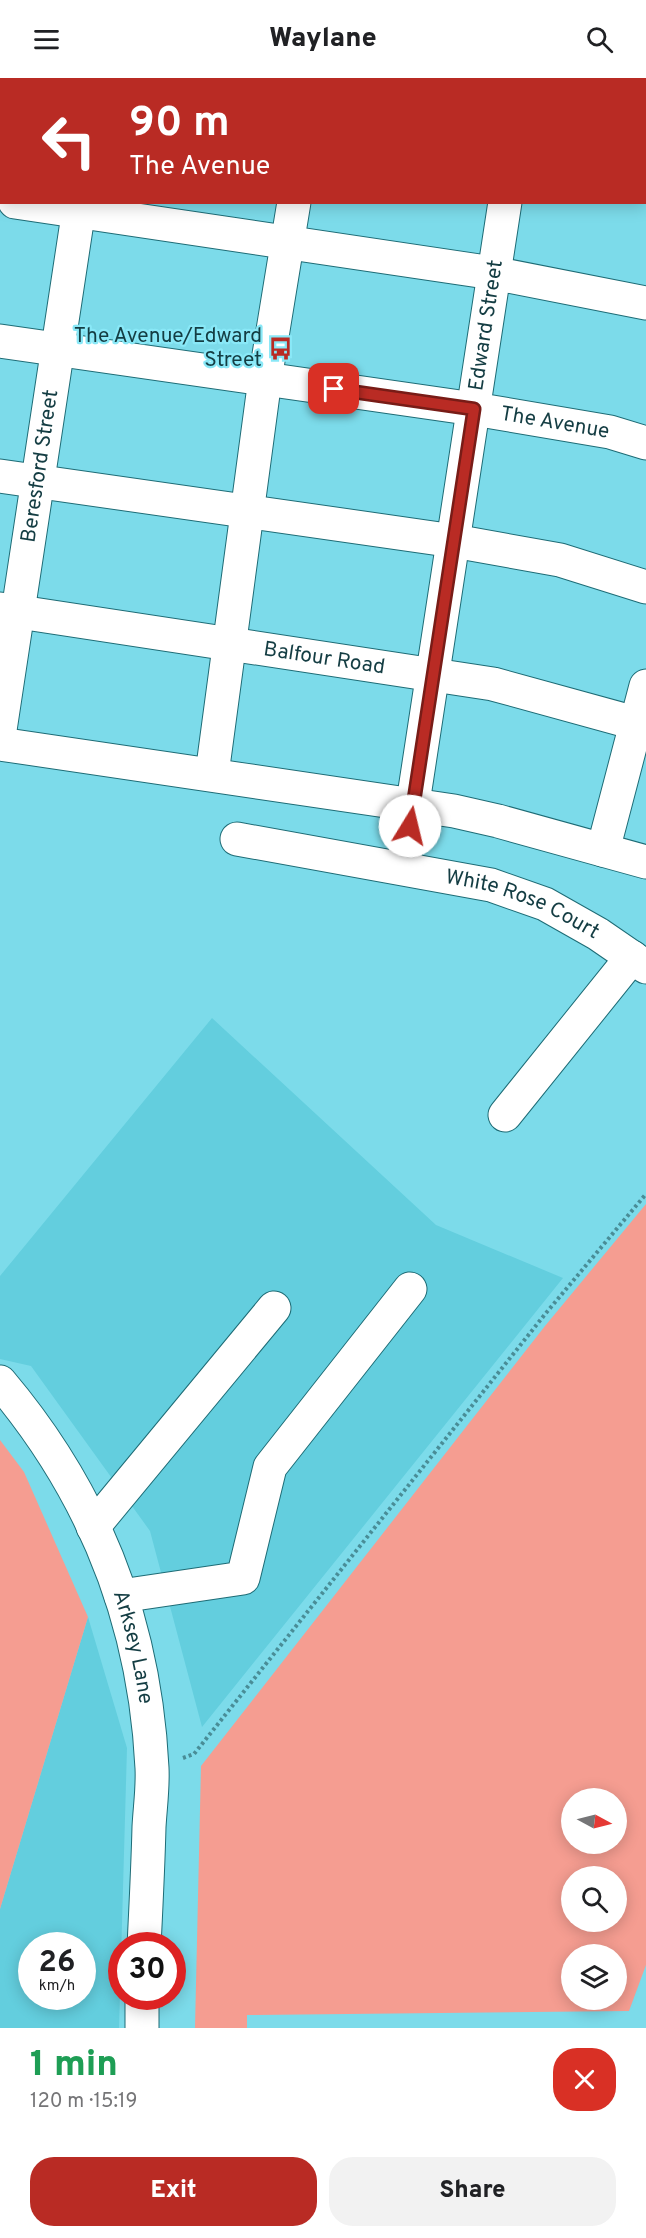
<!DOCTYPE html>
<meta charset="utf-8">
<style>
body{margin:0;font-family:Overpass,sans-serif;background:#f2f2f2;color:#202124;height:100vh;display:flex;flex-direction:column;font-size:22px;white-space:nowrap}
*{box-sizing:border-box;margin:0}
p{font-size:20px;color:#757577}
.icon{flex:none;width:33px;height:33px;fill:none;stroke:currentColor;stroke-width:2;stroke-linecap:round;stroke-linejoin:round}
.map{position:relative;height:1950px;overflow:hidden}
.panel{display:flex;flex-direction:column;background:#fff;flex:1}
.panel>*{flex:none}
.guide{position:absolute;left:0px;top:0px;width:646px;height:126px;box-shadow:0 3px 15px #0003;background:#b92b24;color:#fff;overflow:hidden}
.needle{width:39px;rotate:97deg}
.fabs{position:absolute;left:561px;top:1710px;display:grid;gap:12px}
.fabs a{display:grid;place-items:center;width:66px;height:66px;border-radius:50%;background:#fff;box-shadow:0 3px 15px #0003;font-size:30px}
.speed{position:absolute;left:18px;top:1854px;display:flex;gap:12px;font-size:30px;font-weight:700;text-align:center}
.speed>*{display:grid;place-content:center;width:78px;height:78px;border-radius:50%;background:#fff;box-shadow:0 3px 15px #0003;line-height:1}
.speed small{font-size:15px;font-weight:400}
.speed .limit{border:9px solid #d22;background:#fff;color:#111}
.pin{position:absolute;display:grid;place-items:center;width:51px;height:51px;color:#fff;margin:-26px;border-radius:12px;box-shadow:0 3px 9px #0006}
.me{position:absolute;width:66px;margin:-33px;rotate:9deg;stroke-linejoin:round;filter:drop-shadow(0 0 4px #0008)}
.turn{display:flex;align-items:center;gap:21px;height:126px;padding:0 30px;font-size:27px}
.turn .icon{width:78px;height:78px;stroke-width:2.5}
.turn b{display:block;font-size:42px;line-height:51px}
.round{display:grid;place-items:center;flex:none;width:63px;height:63px;border-radius:24px;background:#f2f2f2}
.headline{display:flex;align-items:center;justify-content:space-between;height:102px;padding:0 30px}
h1{font-size:36px;font-weight:800;line-height:45px;color:#1e9e55}
.cta{display:flex;gap:12px;margin-top:auto;padding:12px 30px}
.cta a{flex:1;height:69px;border-radius:24px;background:#b92b24;color:#fff;font-size:24px;font-weight:800;line-height:69px;text-align:center}
.cta a+a{background:#f2f2f2;color:#202124}
header{display:flex;justify-content:space-between;align-items:center;height:78px;padding:0 30px;background:#fff;font-size:27px;font-weight:800}
.map>svg:first-child{display:block}
.built{fill:#63cede;fill-rule:evenodd}
.green{fill:#f59d91;fill-rule:evenodd}
.lines{fill:none;stroke-linecap:round;stroke-linejoin:round}
.minor-casing{stroke:#1e6c76;stroke-width:35}
.path{stroke:#498d97;stroke-width:4;stroke-dasharray:3 3;stroke-linecap:butt}
.minor{stroke:#fff;stroke-width:33}
.route-casing{stroke:#781c17;stroke-width:15}
.route{stroke:#b92b24;stroke-width:10}
.labels{text-anchor:middle;dominant-baseline:central;stroke-width:4.5;stroke-linejoin:round;paint-order:stroke}
.street-label{font-size:21px;fill:#143d43;stroke:#89e8f7}
.poi-label{font-size:21px;fill:#143d43;stroke:#89e8f7;text-anchor:end}
</style>
<header><svg class="icon" aria-label="menu" viewBox="0 0 24 24"><path d="M4 6h16M4 12h16M4 18h16"/></svg>Waylane<svg class="icon" aria-label="search" viewBox="0 0 24 24"><circle cx="10" cy="10" r="6"/><path d="M15 15l6 6"/></svg></header>
<div class="map">
<svg width="646" height="1950" viewBox="0 0 646 1950">
<rect width="100%" height="100%" fill="#7cdbea"/>
<g class="built">
<path d="M212,940L436,1147L563,1200L202,1649L150,1453L31,1288L0,1281V1198Z"/>
<path d="M88,1539L127,1670L119,1950H0V1831ZM32,1868H82V1918H32Z"/>
</g>
<g class="green">
<path d="M646,1126V1887L629,1933L247,1937V1950H195L201,1688L545,1248ZM572,1720H616V1766H572ZM572,1798H616V1844H572ZM572,1876H616V1922H572Z"/>
<path d="M0,1362L24,1394L88,1539L0,1831Z"/>
</g>
<g class="lines">
<defs>
<g id="minor">
<path d="M53,0L63,2"/>
<path d="M99,2L100,0"/>
<path d="M312,2V0"/>
<path d="M535,2L536,0"/>
<path d="M645,92L646,93"/>
<path d="M15,124L493,195L646,225"/>
<path id="s1" d="M0,263L474,331L610,354L646,365"/>
<path d="M0,398L454,463L560,482L646,509"/>
<path id="s2" d="M0,531L493,606L646,648"/>
<path id="s3" d="M0,652L80,124"/>
<path d="M0,666L454,733L498,743L646,784"/>
<path d="M212,696L265,301L294,124"/>
<path id="s4" d="M237,761L491,807L545,826L598,856L646,889"/>
<path d="M603,772L646,608"/>
<path id="s5" d="M403,790L505,124"/>
<path d="M505,1037L632,879"/>
<path id="s6" d="M0,1304C94,1415 145,1545 152,1690C153,1710 150,1730 149,1749C148,1789 146,1828 144,1868"/>
<path d="M93,1449L274,1230"/>
<path d="M121,1518L243,1500L270,1389L410,1211"/>
<path d="M142,1918V1950"/>
</g>
</defs>
<use href="#minor" class="minor-casing"/>
<path class="path" d="M183,1680L194,1676L546,1235L646,1116"/>
<use href="#minor" class="minor"/>
</g>
<g class="lines">
<defs>
<path id="route" d="M334,311L474,331L410,748"/>
</defs>
<use href="#route" class="route-casing"/>
<use href="#route" class="route"/>
</g>
<defs>
<symbol id="bus-bare" viewBox="-9 -9 18 18"><path d="M-5-6H5V4H4V6H2V4H-2V6H-4V4H-5ZM-3.5-4V0h7V-4ZM-3.5 1.2v1.5H-2V1.2ZM2 1.2v1.5H3.5V1.2Z" fill="#b92b24" stroke="#89e8f7" stroke-width="2.5" paint-order="stroke"/></symbol>
</defs>
<g fill-rule="evenodd">
<use href="#bus-bare" x="264" y="254" width="33" height="33"/>
</g>
<g class="labels">
<g class="street-label">
<text stroke="none"><textPath href="#s5" startOffset="549">Edward Street</textPath></text>
<text stroke="none"><textPath href="#s1" startOffset="561">The Avenue</textPath></text>
<text stroke="none"><textPath href="#s3" startOffset="267">Beresford Street</textPath></text>
<text stroke="none"><textPath href="#s2" startOffset="328">Balfour Road</textPath></text>
<text stroke="none"><textPath href="#s4" startOffset="294">White Rose Court</textPath></text>
<text stroke="none"><textPath href="#s6" startOffset="300">Arksey Lane</textPath></text>
</g>
<g class="poi-label">
<text x="262" y="258">The Avenue/Edward<tspan x="262" dy="24">Street</tspan></text>
</g>
</g>
</svg>
<div class="fabs">
<a><svg class="needle" viewBox="-14 -14 28 28"><path d="M0-13l5 13h-10z" fill="#e53935"/><path d="M0 13l5-13h-10z" fill="#757577"/></svg></a>
<a><svg class="icon" aria-label="search" viewBox="0 0 24 24"><circle cx="10" cy="10" r="6"/><path d="M15 15l6 6"/></svg></a>
<a><svg class="icon" aria-label="layers" viewBox="0 0 24 24"><path d="M12 4l9 5-9 5-9-5zM3 14l9 5 9-5"/></svg></a>
</div>
<div class="speed"><div>26<small>km/h</small></div><div class="limit">30</div></div>
<div class="pin" style="left:334px;top:311px;background:#d93025"><svg class="icon" aria-label="arrive" viewBox="0 0 24 24"><path d="M6 21V4h12l-3 4 3 4H6"/></svg></div>
<svg class="me" style="left:410px;top:748px" viewBox="-20 -20 40 40"><circle r="19" fill="#fff"/><path d="M0-13L10 11 0 6-10 11z" fill="#b92b24"/></svg>
<div class="guide">
<div class="turn"><svg class="icon" aria-label="left" viewBox="0 0 24 24"><path d="M17 20v-9H6M10 6l-5 5 5 5"/></svg><div><b>90 m</b>The Avenue</div></div>
</div>
</div>
<section class="panel">
<div class="headline"><div><h1>1 min</h1><p>120 m · 15:19</p></div><a class="round" style="background:#d93025;color:#fff"><svg class="icon" aria-label="close" viewBox="0 0 24 24"><path d="M6 6l12 12M18 6L6 18"/></svg></a></div>
<div class="cta"><a>Exit</a><a>Share</a></div>
</section>
